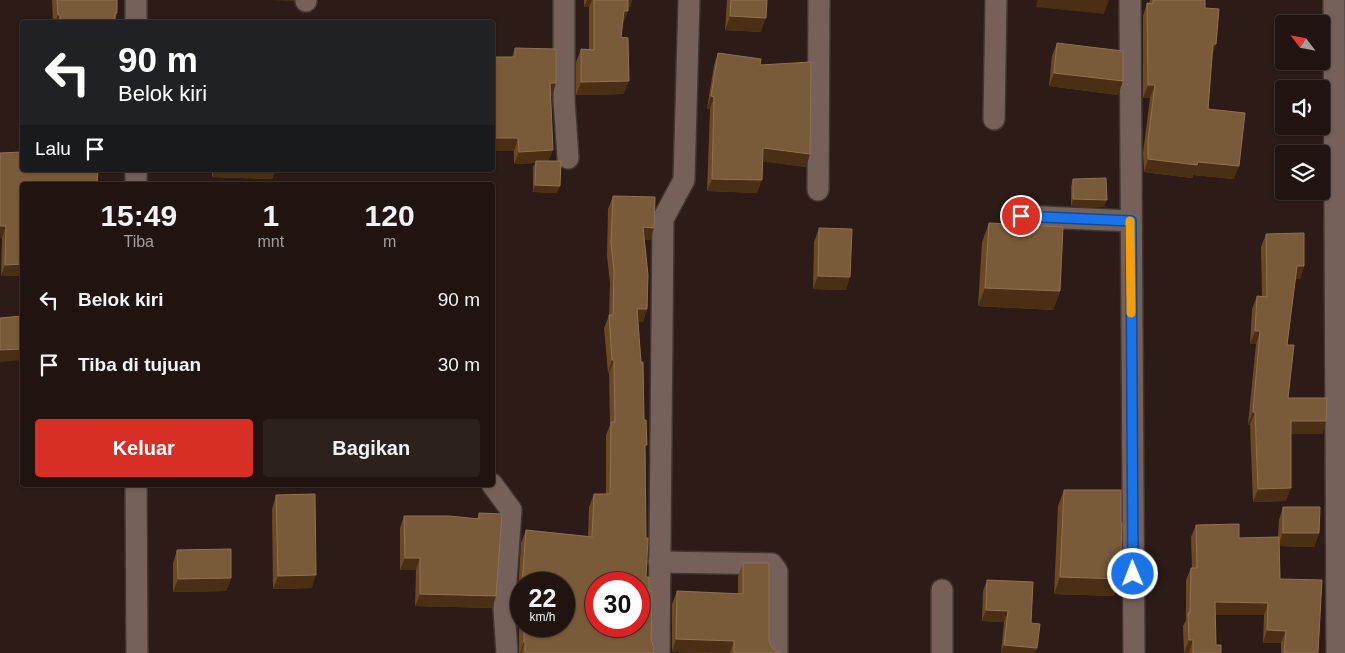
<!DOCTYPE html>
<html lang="id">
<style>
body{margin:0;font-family:Helvetica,sans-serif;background:#2d211e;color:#f1f3f6;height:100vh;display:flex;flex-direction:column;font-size:19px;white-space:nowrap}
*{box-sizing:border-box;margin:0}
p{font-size:16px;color:#a29e9f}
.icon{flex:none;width:28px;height:28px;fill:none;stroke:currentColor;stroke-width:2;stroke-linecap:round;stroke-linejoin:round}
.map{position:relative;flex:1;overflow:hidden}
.sheet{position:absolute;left:20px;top:182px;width:475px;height:305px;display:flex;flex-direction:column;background:#211410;border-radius:5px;box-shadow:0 1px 4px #0004,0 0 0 1px #3e3330}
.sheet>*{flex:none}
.guide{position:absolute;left:20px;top:20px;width:475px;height:152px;border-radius:5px;box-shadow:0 1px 4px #0004,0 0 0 1px #3e3330;background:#202124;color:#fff;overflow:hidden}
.needle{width:32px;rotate:302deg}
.tools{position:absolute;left:1275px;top:15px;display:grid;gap:10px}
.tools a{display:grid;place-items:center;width:55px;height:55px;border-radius:5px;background:#211410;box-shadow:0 1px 4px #0004,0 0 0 1px #3e3330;font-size:25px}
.speed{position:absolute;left:510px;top:572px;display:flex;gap:10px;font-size:25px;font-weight:700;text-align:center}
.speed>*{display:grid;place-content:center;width:65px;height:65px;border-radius:50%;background:#211410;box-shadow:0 1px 4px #0004,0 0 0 1px #3e3330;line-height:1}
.speed small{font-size:12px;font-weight:400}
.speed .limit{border:8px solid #d22;background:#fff;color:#111}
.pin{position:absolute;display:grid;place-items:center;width:42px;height:42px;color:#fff;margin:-21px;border:2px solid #fff;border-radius:50%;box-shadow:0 1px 5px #0007}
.me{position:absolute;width:55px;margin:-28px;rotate:359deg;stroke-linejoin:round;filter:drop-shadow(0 0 4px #0008)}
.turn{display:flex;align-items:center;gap:18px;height:105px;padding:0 15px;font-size:22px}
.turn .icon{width:65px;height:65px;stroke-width:2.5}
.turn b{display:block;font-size:35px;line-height:42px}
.then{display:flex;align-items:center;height:48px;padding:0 15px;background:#0003;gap:10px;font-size:19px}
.eta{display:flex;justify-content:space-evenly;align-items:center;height:85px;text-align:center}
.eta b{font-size:30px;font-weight:600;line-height:35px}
.action{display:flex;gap:10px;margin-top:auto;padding:10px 15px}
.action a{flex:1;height:58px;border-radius:5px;background:#d93025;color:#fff;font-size:20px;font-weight:600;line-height:58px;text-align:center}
.action a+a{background:#2d211e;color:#f1f3f6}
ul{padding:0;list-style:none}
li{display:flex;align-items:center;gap:15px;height:65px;padding:0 15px}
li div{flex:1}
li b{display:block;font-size:19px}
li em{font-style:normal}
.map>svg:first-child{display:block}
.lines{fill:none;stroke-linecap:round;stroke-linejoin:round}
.street-casing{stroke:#413531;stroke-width:24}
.street{stroke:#75615a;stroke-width:21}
.wall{fill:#6b4923;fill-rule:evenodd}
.shaded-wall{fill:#4b2f15}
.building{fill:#7a5b39;stroke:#8e7254;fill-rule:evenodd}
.route-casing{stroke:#114b97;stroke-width:12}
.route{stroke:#1a73e8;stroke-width:9}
.slow{stroke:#f59e0b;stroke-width:9}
</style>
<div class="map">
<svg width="1345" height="653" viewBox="0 0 1345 653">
<rect width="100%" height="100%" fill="#2c1b16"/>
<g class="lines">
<defs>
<g id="street">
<path d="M564,0V100L568,158"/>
<path d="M1130,0L1134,653"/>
<path d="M1334,0L1337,653"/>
<path d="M306,1V0"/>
<path d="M136,22V0"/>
<path d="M994,119L996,0"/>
<path d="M136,170V185"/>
<path d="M818,190L819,0"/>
<path d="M1021,216L1131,221"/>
<path d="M492,484L511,510L504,609L507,653"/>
<path d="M136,485L137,653"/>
<path d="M659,562L772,564L777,571V653"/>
<path d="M659,653L663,219L684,180L689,0"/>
<path d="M942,653V590"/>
</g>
</defs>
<use href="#street" class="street-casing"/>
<use href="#street" class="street"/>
</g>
<g class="wall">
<path d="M52,0H117V13L115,19V22H53Z"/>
<path d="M584,0H632L630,7H628L623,24L621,37L624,94L576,95V62L581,49H589V7H584Z"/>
<path d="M727,0H767L761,32L725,30Z"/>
<path d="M1150,0H1205V8L1212,55L1208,109L1234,179L1193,175L1192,178L1144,172L1143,153L1150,98H1143V16L1147,3H1149Z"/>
<path d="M1057,43L1118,95L1049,86L1052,56Z"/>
<path d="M515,48L552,96H551L549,161L557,193L533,192V167L535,163L514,164L512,57Z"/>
<path d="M718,53L760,65L806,167L762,161L757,193L707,191L710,109H707L714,65Z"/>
<path d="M0,153L22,185V276H1L2,238H0Z"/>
<path d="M212,170H275L272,179L212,177Z"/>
<path d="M1073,179L1104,207L1071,206V186Z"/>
<path d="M613,196L654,228L650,240H644L647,309L643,322H638L645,450L646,577L651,640L653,653H519V609H517L521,543L526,530L588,536L589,507L594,494H606V435L610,425L609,373H608L604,328L609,316L610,283L607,256L608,209ZM521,584H564V626H521Z"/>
<path d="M989,223L1060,291L1053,310L978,306L982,242Z"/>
<path d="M819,228L846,290L813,289L814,242Z"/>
<path d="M1266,234L1304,266L1300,279H1295L1287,345L1288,398L1326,421L1322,434H1291L1286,501L1253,502L1250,425L1248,424L1256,344H1250L1252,309L1257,296L1262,297L1261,247Z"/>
<path d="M1064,490L1114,596L1054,594L1058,506Z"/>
<path d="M276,495L312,588L273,589L272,509Z"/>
<path d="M1283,507L1319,533L1314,547L1279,546L1280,579L1318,653H1281V643H1263L1264,615H1215L1216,645L1221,653H1184L1183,626L1186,620V580L1191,568H1192L1191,537L1196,525L1239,538L1278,537L1279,520Z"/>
<path d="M479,513L496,596L492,608L415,606L416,570H400V528L404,516L477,519Z"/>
<path d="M177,550L231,578L226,591L173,592V563Z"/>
<path d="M743,563L771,646L775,650L780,653H701L672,652V604L677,591L738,594V576Z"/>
<path d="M987,580L1031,623L1037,648L1035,653H1001L1004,622L982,621L983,591Z"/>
</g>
<g class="shaded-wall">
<path d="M270,0H294V1Z"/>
<path d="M587,0H592L589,7H584Z"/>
<path d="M625,0H632L630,7H623Z"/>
<path d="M1038,0H1109L1104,14L1036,7Z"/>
<path d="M624,11H628L623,24Z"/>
<path d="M58,15H60L58,22H55Z"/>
<path d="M730,16L766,18L761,32L725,30Z"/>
<path d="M1213,44H1216L1212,57Z"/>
<path d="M1054,73L1123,81L1118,95L1049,86Z"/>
<path d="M629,81L624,94L576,95L581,82Z"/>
<path d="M550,83H556L552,96H546Z"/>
<path d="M1148,85H1155L1150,98H1143Z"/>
<path d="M711,96L714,97L710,109H707Z"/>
<path d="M492,138H518L514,151H492Z"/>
<path d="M763,148L810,154L806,167L758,161Z"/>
<path d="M553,150L548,163L536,161L535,163L514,164L519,152Z"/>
<path d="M1148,159L1198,162L1239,166L1234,179L1193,175L1192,178L1144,172Z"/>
<path d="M215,170H275L272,179L212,177Z"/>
<path d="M712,179L762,180L757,193L707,191Z"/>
<path d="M535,185L560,186L557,193L533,192Z"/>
<path d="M1073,199L1107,200L1104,207L1071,206Z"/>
<path d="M0,226H6L2,238H0Z"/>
<path d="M643,227L654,228L650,240H638Z"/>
<path d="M22,264V276H1L5,265Z"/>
<path d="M1297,266H1304L1300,279H1292Z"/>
<path d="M818,276L850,277L846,290L813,289Z"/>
<path d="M985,288L1060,291L1053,310L978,306Z"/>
<path d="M637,309H647L643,322H632Z"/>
<path d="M1255,331H1260L1256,344H1250Z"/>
<path d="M22,349V360L0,362V350Z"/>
<path d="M612,360H614L609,373H608Z"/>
<path d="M1253,412H1255L1250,425L1248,424Z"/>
<path d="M1291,421H1326L1322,434H1286Z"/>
<path d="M1291,488L1286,501L1253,502L1258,489Z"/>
<path d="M1283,533H1319L1314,547L1278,546Z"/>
<path d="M405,558H420L416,570H400Z"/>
<path d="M316,575L312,588L273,589L278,576Z"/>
<path d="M1060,577L1120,579L1114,596L1054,594Z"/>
<path d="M231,578L226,591L173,592L178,579Z"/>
<path d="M420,594L496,596L492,608L415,606Z"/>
<path d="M521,596V602L519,609H517Z"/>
<path d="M1215,602L1268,603L1264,615H1210Z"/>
<path d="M986,610L1008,611L1004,622L982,621Z"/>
<path d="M1267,630L1286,631L1281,643H1263Z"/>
<path d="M676,639L734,641L730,653L672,652Z"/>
<path d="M1189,640H1193L1189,653H1184Z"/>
<path d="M524,642H525L521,653H520Z"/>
<path d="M1004,645L1037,648L1035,653H1001Z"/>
</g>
<g class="building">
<path d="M57,0H117V13H115V22H60V15H58Z"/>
<path d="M594,0H628V11H624L621,37L628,38L629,81L581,82V49L594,50Z"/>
<path d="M731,0H767L766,18L730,16Z"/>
<path d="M1153,0H1205V8L1219,9L1216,44H1213L1208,109L1245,113L1239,166L1198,162L1197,165L1148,159V140L1155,85H1148L1147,3L1153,4Z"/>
<path d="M1057,43L1123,51V81L1054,73Z"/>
<path d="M515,48L556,49V83H550L553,150L519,152L518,138H492V57H515Z"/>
<path d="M718,53L761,59L760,65L811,62L810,154L763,148L762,180L712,179L714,97L711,96Z"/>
<path d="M22,152V170H98L97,185H22V264L5,265L6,226H0V153Z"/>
<path d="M536,161H561L560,186L535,185Z"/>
<path d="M1106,178L1107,200L1073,199V179Z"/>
<path d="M613,196L655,197L654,228L643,227L648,275L647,309H637L641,362H643L644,420H646L647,445H645L646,538H648L646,577H649V591H652L651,640L654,648L653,653H525V642H524V626H564V584H522L526,530L592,537L594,494H610L611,422H615L614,360H612L609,315H613L614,271L611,243ZM596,584H639V626H596Z"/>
<path d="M989,223L1063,227L1060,291L985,288Z"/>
<path d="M819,228L852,229L850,277L818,276Z"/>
<path d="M1304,233V266H1297L1287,345H1294L1288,398H1327L1326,421H1291V488L1258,489L1255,412H1253L1260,331H1255L1257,296L1267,297L1266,234Z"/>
<path d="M22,316V349L0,350V318Z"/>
<path d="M1064,490H1121V523H1122L1120,579L1060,577Z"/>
<path d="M315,494L316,575L278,576L276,495Z"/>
<path d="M1283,507H1320L1319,533H1283Z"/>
<path d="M479,513L502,514L496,596L420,594V558H405L404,516H449L479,519Z"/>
<path d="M1239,524V538L1279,537L1280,579L1322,580L1318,653H1284L1286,631L1267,630L1268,603L1215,602L1216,645H1221V653H1193V640H1189L1188,613H1190L1191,568H1197L1196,525Z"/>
<path d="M231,549V578L178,579L177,550Z"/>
<path d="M743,563H769V640L771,646L775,650L780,652V653H734V641L676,639L677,591L743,594Z"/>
<path d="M987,580L1033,582L1031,623L1040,624L1037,648L1004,645L1008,611L986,610Z"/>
</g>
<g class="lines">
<defs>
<path id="route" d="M1021,216L1131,221L1133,574"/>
</defs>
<use href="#route" class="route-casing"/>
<use href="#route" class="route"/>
<path class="slow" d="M1130,221L1131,313"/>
</g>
</svg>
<div class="tools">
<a><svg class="needle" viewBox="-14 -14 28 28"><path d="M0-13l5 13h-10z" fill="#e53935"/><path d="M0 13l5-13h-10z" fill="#a29e9f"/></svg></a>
<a><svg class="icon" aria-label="sound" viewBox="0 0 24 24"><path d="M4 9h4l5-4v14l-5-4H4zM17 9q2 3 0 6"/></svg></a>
<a><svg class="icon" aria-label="layers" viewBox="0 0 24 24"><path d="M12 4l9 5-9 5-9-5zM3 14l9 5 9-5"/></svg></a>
</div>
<div class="speed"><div>22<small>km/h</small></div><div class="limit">30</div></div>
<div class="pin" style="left:1021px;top:216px;background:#d93025"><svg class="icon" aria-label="arrive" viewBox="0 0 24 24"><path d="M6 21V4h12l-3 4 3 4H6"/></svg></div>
<svg class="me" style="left:1133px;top:574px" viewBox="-20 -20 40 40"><circle r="17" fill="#1a73e8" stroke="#fff" stroke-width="3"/><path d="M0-11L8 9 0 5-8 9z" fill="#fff"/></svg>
<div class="guide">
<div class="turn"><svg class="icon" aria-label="left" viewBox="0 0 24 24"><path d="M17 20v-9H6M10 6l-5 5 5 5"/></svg><div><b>90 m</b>Belok kiri</div></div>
<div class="then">Lalu<svg class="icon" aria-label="arrive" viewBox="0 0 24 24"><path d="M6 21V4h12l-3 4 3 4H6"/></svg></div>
</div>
<section class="sheet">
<div class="eta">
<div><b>15:49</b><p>Tiba</p></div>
<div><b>1</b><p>mnt</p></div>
<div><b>120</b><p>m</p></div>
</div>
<ul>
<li><svg class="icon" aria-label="left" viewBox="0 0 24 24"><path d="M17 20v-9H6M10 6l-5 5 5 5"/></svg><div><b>Belok kiri</b></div><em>90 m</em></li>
<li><svg class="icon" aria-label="arrive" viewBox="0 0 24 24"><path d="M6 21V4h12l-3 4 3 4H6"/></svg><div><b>Tiba di tujuan</b></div><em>30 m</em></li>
</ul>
<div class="action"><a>Keluar</a><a>Bagikan</a></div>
</section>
</div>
